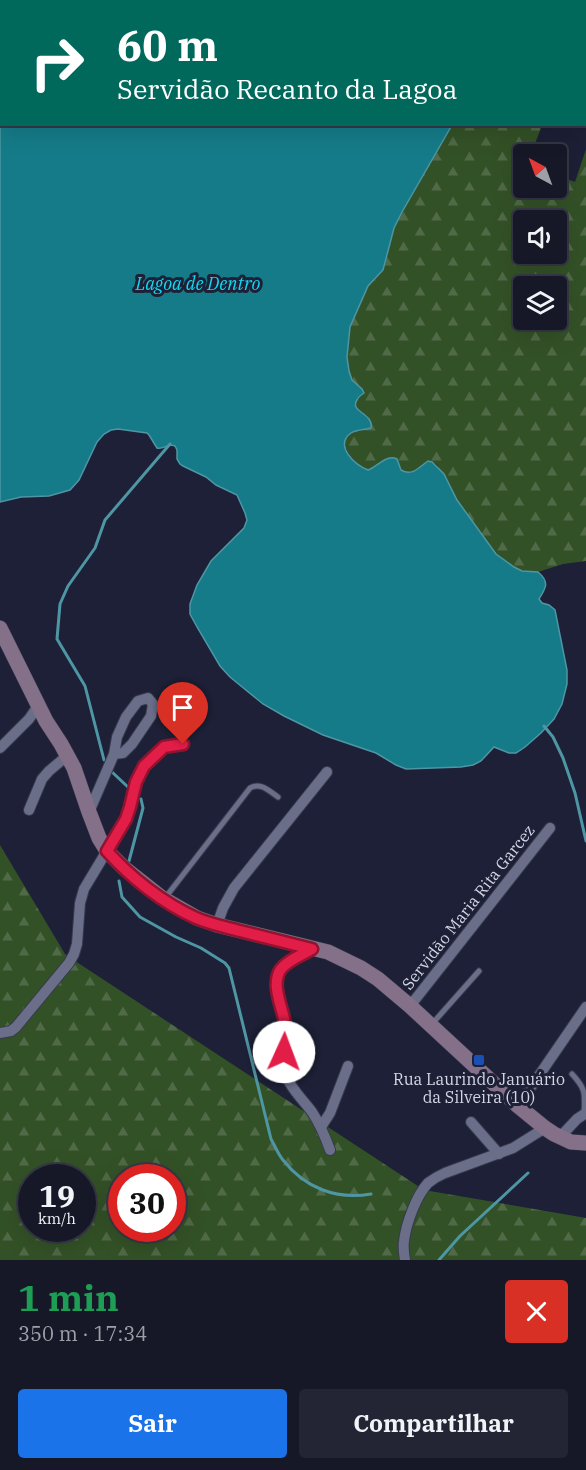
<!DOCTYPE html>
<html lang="pt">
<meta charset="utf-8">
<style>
body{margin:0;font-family:"IBM Plex Serif",serif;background:#232534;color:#f1f3f6;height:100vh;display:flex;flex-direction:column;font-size:22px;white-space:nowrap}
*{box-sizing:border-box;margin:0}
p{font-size:20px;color:#9ea0a8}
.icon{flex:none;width:33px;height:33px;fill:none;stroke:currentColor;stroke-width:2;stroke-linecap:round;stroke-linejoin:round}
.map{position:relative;height:1260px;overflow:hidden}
.details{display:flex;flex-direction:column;background:#161828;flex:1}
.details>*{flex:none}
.banner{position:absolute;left:0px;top:0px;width:586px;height:126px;box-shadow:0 6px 24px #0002,0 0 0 2px #353745;background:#00695c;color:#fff;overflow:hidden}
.needle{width:39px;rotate:319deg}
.controls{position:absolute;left:513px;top:144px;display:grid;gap:12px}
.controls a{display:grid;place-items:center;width:54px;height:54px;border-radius:6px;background:#161828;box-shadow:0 6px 24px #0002,0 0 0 2px #353745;font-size:30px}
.speed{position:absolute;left:18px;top:1164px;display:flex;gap:12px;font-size:30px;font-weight:700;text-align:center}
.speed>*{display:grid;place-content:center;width:78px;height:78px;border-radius:50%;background:#161828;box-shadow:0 6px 24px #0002,0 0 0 2px #353745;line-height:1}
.speed small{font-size:15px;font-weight:400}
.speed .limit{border:9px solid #d22;background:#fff;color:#111}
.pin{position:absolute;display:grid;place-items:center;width:51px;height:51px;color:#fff;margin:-62px -26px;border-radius:50% 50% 50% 0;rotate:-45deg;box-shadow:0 0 6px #0007}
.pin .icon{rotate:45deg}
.me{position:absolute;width:66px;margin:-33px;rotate:2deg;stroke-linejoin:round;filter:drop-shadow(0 0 4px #0008)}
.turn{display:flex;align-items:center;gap:21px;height:126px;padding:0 18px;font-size:27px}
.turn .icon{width:78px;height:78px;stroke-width:2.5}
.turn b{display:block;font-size:42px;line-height:51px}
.round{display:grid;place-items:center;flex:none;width:63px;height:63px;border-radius:6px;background:#232534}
.summary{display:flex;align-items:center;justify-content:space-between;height:102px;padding:0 18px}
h1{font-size:36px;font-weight:800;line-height:45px;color:#1e9e55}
.cta{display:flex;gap:12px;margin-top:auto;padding:12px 18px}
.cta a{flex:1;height:69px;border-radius:6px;background:#1a73e8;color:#fff;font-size:24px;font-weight:800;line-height:69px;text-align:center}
.cta a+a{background:#232534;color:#f1f3f6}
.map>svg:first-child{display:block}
.forest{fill:url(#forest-firs);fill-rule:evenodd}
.water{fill:#157b88;stroke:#4e96a4;stroke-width:1.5}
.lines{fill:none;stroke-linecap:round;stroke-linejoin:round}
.stream{stroke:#4e96a4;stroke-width:3}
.service-casing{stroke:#383a4d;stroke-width:7}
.minor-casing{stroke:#383a4d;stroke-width:12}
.secondary-casing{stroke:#383a4d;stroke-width:16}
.service{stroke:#6a6e89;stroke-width:5}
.minor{stroke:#6a6e89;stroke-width:10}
.secondary{stroke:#847088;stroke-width:15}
.route-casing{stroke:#92132f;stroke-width:15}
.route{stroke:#e11d48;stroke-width:10}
.transit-dot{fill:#1a4fb4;stroke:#1d2036;stroke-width:2}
.labels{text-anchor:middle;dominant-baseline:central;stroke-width:6;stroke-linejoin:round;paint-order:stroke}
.street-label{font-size:16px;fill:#d2d5e4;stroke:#1d2036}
.poi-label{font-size:16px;fill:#d2d5e4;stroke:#1d2036}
.water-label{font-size:18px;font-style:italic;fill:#0edbf2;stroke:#1d2036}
</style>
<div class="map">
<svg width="586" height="1260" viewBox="0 0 586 1260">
<defs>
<pattern id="forest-firs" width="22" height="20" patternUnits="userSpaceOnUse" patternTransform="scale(1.5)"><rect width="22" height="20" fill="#335127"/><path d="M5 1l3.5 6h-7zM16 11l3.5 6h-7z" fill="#506946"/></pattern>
</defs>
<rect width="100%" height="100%" fill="#1d2036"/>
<g class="forest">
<path d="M452,125H545L541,128L531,154H524L523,163L515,171L523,177L524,188H556L557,175L575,182L586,149V561L563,564L538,572L522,571L514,567L496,554L482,535L457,500L437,465L433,462H428L413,473L403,472L400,468L399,464C394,464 368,470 366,470C362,469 358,464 355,461C338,444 343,429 368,429L367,416C347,401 359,406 362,389L352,380L349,371L347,357L350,327L368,286L379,275L385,264L394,228L402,212ZM524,220H556V254H524ZM524,286H556V320H524Z"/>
<path d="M0,845L65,954L69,957L424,1190L586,1218V1260H0ZM32,1178H82V1228H32ZM122,1178H172V1228H122Z"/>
</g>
<path class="water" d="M0,0H586L585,24V2H2V124L452,125L402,212L394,228L383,270L368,286L350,327L347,357L349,371L352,380L362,389L364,393C361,395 358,397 357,400C349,412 374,413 371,428C364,430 357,429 351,433C334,445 355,466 368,470C378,466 387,454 397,459L401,470C412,477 419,467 428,461L432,462L444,474L457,500L496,554L514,567L522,571L538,572C550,582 546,588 539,599L542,603L549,605L555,610L567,670V684L562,704L554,719L541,733L525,747L516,753H509L494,747L481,761L473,765L461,767L406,769L396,765L376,753L323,735L284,716L263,704L230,677L220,666L197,627L190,614V604L197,585L211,561L244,528L247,520L245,513L237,495L216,485L206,477L183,466L180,464L177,459V450L175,446C168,443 163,450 157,448L149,435L147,433L118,429L111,430L104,434L97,442L79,480L70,490L49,496L21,497L0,502Z"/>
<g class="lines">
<g class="stream">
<path d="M544,726L553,737L563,758L575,793L586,841"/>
<path d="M104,760L85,686L57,639L60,604L68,586L95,548L105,520L170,444"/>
<path d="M112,772L129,788"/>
<path d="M129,861L143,808L141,799"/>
<path d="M119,881L122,897L140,917L176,937L201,948L225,963L229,968L271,1139C275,1146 278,1154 283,1160C305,1188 336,1200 371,1194"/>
<path d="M439,1260L460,1236L528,1173"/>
</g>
<defs>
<g id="service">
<path d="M165,898L250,788C261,782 269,791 278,797"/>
<path d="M432,1024L479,971"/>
<path d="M572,1074C586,1089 585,1093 584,1114"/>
</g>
<g id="minor">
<path d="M0,748L29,719L38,706"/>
<path d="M29,810L42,779L49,771L68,755"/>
<path d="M89,812L114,754L117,737L126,717L138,701L148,698L153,704L151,716L132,744L123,753L114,754"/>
<path d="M217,925L223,908L234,888L327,772"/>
<path d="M312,949C302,955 284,961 279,973C273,989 283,1008 285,1023C287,1042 279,1060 287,1078C293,1091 304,1101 312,1112C320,1124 325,1136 330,1150"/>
<path d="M410,1006L550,828"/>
<path d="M0,1033L11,1031L16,1027L69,963L74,954L77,944L80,903L84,889L126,819L131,807L136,782L144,766L164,747L183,744"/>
<path d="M518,1106L586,1007"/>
<path d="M471,1122L499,1154"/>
<path d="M321,1127L330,1113L348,1066"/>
<path d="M560,1137L577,1119L586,1113"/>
<path d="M405,1260C404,1254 403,1247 404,1241C406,1224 416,1196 428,1183C433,1179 438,1176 445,1173L513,1148L545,1128"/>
</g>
<path id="secondary" d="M0,628L46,721L61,744L74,768L89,812L99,838L107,851L124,868L162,898L197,918L217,925L328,952L361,968L378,979L410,1006L518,1106L545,1128L554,1134L571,1142L586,1143"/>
</defs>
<use href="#service" class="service-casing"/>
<use href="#minor" class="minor-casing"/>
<use href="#secondary" class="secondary-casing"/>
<use href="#service" class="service"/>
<use href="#minor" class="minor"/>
<use href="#secondary" class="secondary"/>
</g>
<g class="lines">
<defs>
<path id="route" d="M183,744L164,747L144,766L136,782L130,807L126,819L107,851C131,878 163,903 196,918C210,924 225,927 240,931C264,937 288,943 312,949C302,955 288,960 281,969C270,984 283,1008 285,1024C286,1034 285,1043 284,1052"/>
</defs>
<use href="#route" class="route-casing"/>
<use href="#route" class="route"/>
</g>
<rect class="transit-dot" x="473" y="1054" width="12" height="12" rx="3"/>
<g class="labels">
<g class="street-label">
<text transform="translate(468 907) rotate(-52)">Servidão Maria Rita Garcez</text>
</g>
<g class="poi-label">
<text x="479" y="1079">Rua Laurindo Januário<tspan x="479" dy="18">da Silveira (10)</tspan></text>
</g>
<g class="water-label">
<text x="198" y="283">Lagoa de Dentro</text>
</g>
</g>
</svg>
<div class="controls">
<a><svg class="needle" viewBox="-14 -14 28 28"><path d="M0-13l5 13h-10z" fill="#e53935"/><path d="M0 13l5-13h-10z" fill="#9ea0a8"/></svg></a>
<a><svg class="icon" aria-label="sound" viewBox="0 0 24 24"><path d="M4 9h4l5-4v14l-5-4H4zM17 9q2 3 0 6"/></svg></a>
<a><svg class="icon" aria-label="layers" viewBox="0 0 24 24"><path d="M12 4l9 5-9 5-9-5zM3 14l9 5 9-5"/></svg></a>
</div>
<div class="speed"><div>19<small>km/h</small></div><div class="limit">30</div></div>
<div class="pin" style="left:183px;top:744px;background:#d93025"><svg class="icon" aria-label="arrive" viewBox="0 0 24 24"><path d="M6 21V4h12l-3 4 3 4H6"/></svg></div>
<svg class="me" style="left:284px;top:1052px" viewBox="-20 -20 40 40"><circle r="19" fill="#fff"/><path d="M0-13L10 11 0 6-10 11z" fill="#e11d48"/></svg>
<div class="banner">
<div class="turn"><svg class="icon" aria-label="right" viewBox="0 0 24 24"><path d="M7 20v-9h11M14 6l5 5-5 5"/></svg><div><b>60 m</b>Servidão Recanto da Lagoa</div></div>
</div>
</div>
<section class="details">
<div class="summary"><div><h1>1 min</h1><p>350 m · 17:34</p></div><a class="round" style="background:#d93025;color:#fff"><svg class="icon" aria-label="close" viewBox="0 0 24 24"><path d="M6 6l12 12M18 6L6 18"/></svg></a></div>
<div class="cta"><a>Sair</a><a>Compartilhar</a></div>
</section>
